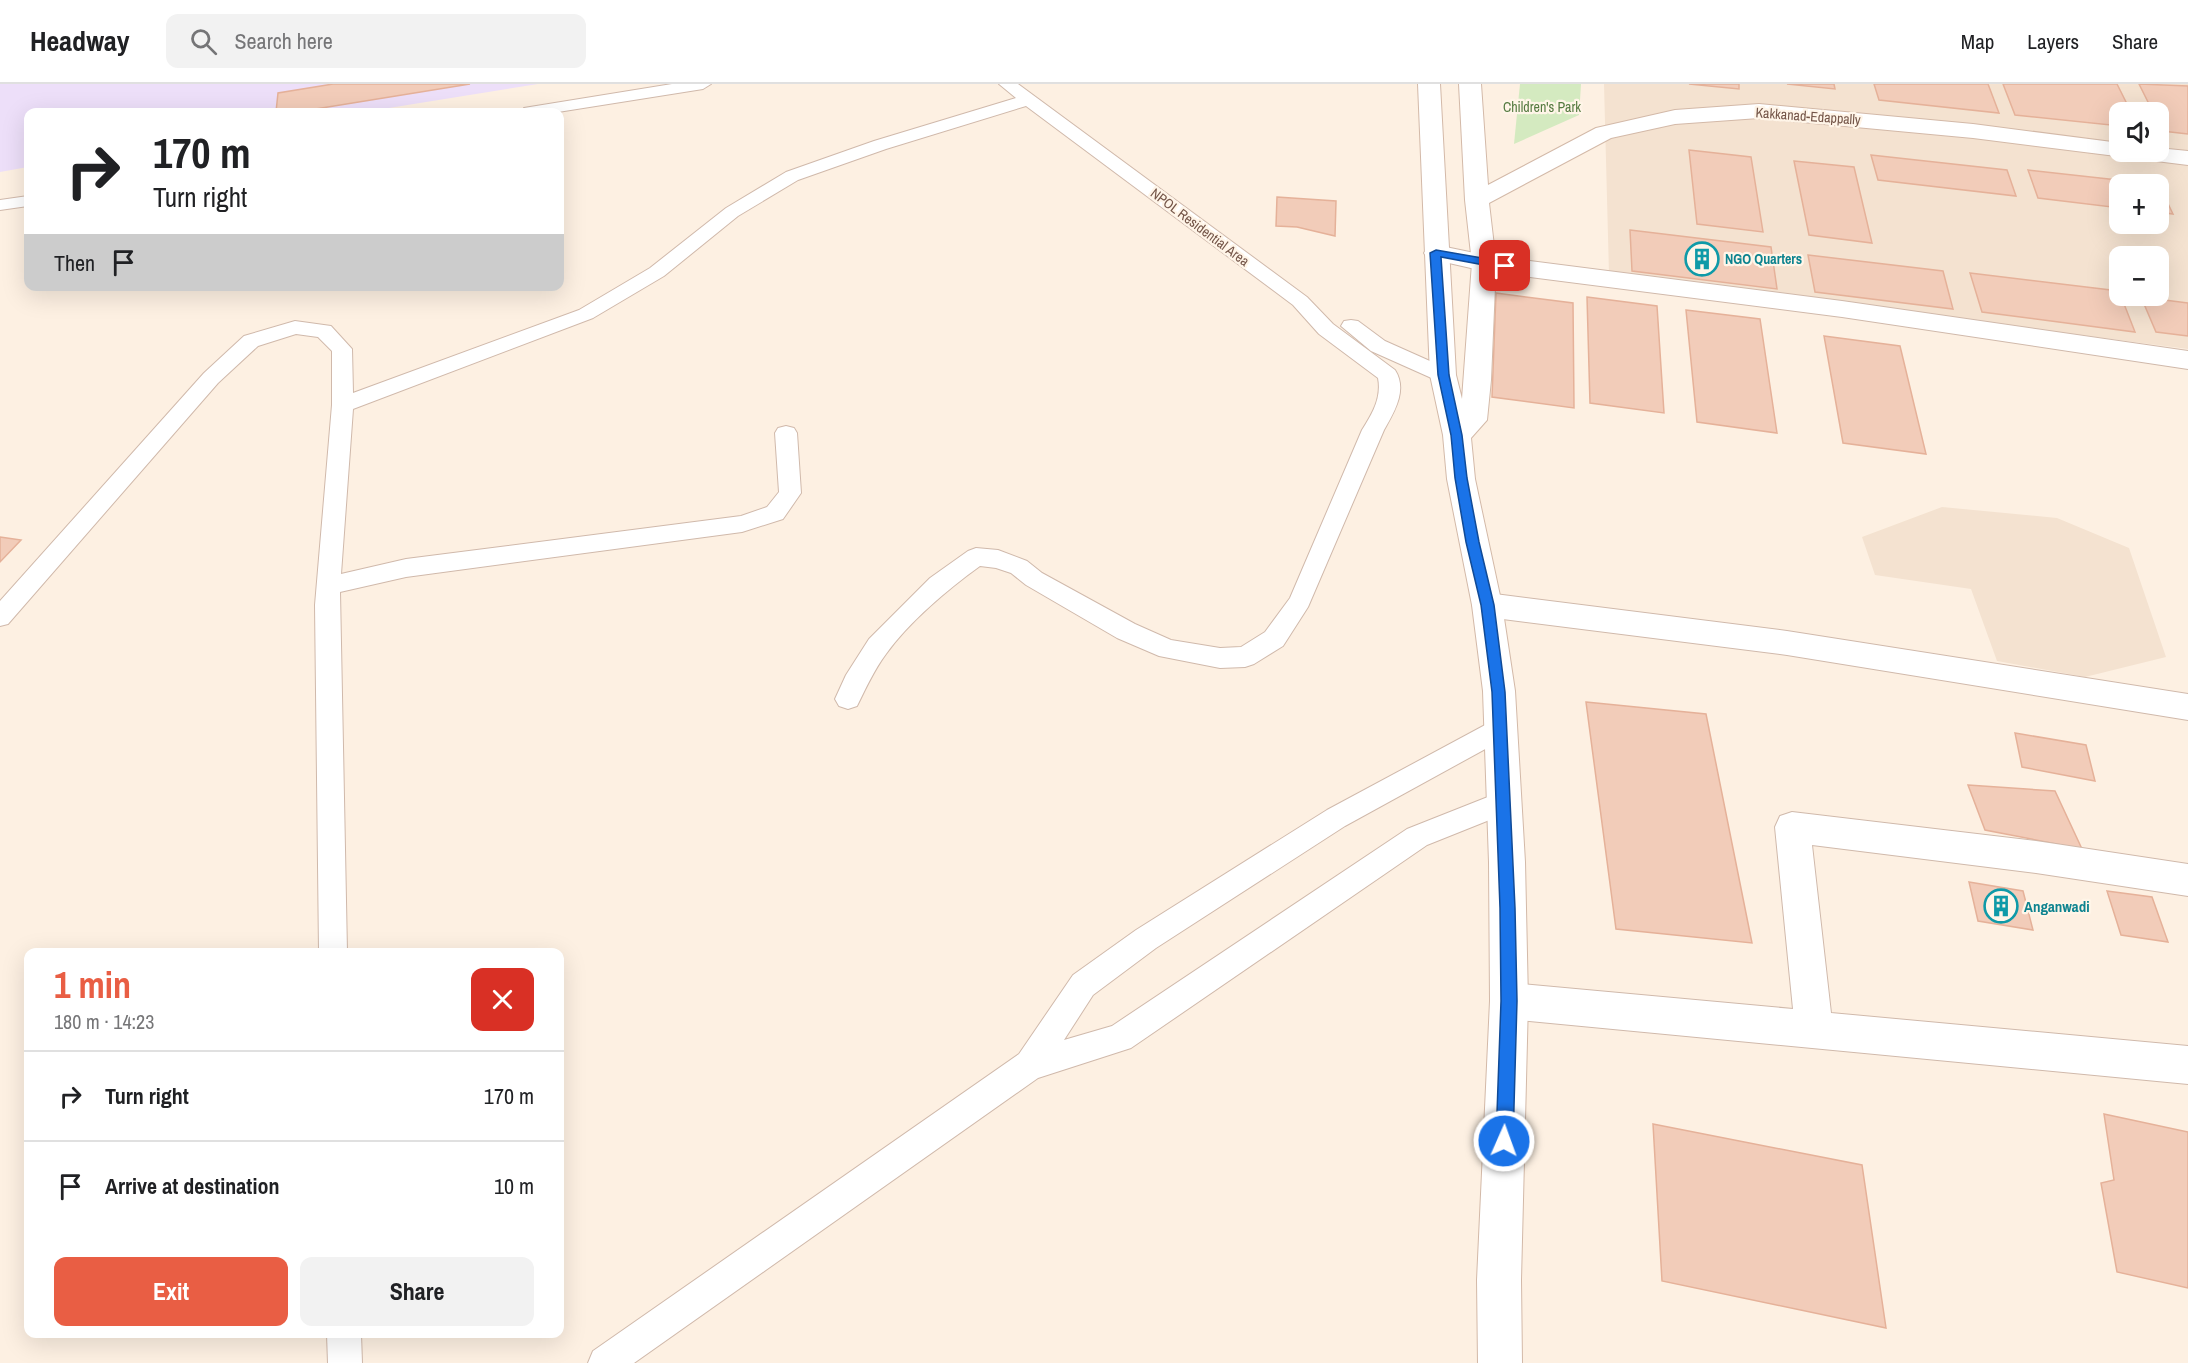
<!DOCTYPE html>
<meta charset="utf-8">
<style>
body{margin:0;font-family:"Archivo Narrow",sans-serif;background:#f2f2f2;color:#202124;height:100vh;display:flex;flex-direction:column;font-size:22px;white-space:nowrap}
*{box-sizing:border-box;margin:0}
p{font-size:20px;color:#757577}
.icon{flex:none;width:33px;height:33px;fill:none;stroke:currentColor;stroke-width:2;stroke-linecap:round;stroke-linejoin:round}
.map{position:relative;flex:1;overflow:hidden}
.drawer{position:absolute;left:24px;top:864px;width:540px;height:390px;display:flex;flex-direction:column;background:#fff;border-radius:12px;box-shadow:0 6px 24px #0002}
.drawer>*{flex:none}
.top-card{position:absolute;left:24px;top:24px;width:540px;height:183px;border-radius:12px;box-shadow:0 6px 24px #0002;background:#fff;color:#202124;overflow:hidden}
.fabs{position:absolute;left:2109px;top:18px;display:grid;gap:12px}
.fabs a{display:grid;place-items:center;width:60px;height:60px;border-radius:12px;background:#fff;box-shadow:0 6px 24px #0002;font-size:30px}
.pin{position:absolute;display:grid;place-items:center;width:51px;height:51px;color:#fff;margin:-26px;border-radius:12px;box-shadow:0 3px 9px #0006}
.me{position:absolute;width:66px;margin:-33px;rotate:2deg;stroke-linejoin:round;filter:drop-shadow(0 0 4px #0008)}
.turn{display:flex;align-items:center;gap:21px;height:126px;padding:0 30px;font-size:27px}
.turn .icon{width:78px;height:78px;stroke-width:2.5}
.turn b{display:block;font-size:42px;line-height:51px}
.then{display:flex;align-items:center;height:57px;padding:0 30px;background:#0003;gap:12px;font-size:22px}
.round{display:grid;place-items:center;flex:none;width:63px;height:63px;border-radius:12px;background:#f2f2f2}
.head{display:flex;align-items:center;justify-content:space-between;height:102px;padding:0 30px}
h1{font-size:36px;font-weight:800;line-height:45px;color:#e95e44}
.cta{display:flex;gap:12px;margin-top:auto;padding:12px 30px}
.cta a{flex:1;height:69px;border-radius:12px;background:#e95e44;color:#fff;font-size:24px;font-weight:800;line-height:69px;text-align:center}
.cta a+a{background:#f2f2f2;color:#202124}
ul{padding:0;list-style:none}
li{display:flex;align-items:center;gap:18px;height:90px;padding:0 30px;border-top:2px solid #e0e0e0}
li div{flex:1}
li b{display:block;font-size:22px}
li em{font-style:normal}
header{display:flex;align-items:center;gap:36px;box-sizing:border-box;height:84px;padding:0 30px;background:#fff;border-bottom:2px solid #e0e0e0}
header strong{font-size:28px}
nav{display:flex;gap:33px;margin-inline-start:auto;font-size:21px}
.search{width:420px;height:54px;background:#f2f2f2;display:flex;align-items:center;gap:15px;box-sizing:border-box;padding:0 21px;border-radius:12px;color:#757577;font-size:22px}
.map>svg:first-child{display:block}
.residential{fill:#f4e2d0;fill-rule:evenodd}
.education{fill:#eddff9}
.green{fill:#d4eac0}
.building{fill:#f2ccb9;stroke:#e5b199;stroke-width:1.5}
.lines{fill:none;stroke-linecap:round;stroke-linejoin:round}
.lane-casing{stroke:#d0b9ab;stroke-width:2}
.street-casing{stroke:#d0b9ab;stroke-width:2}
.secondary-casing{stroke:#d3b9a8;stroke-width:2}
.lane{fill:#fff;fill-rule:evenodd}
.street{fill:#fff;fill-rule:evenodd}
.secondary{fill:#fff;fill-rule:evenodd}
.route{fill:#1a73e8;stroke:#114b97;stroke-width:1.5}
.labels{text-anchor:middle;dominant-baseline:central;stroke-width:4.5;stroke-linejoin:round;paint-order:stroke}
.far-park-label{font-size:14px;fill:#547a40;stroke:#fff5e8}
.far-street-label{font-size:14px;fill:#745548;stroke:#fff5e8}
.far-culture-label{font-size:14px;font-weight:bold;fill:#0d838f;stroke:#fff5e8;text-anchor:start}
.culture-label{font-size:15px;font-weight:bold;fill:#0d838f;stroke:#fff5e8;text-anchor:start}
</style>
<header>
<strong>Headway</strong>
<div class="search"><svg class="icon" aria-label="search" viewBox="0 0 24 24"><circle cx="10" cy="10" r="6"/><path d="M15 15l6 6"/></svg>Search here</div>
<nav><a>Map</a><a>Layers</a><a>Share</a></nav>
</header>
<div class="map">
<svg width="2188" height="1279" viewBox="0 0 2188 1279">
<rect width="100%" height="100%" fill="#fdf0e2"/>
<g class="residential">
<path d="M1604,0H2188V265L1609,190ZM2120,28H2158V68H2120ZM2120,100H2158V140H2120ZM2120,172H2158V212H2120Z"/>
<path d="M1942,423L2057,434L2129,464L2166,573L2085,593L1997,577L1971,505L1875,491L1862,453Z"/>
</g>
<path class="education" d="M0,0H538L364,28H28V83L0,88Z"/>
<path class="green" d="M1520,0H1581L1579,31L1514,60Z"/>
<g class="building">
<path d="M333,0H470L297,28H276L278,9Z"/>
<path d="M1689,0H1739V5Z"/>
<path d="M1787,0H1834L1835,5Z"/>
<path d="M1874,0H1988L1999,29L1879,16Z"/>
<path d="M2003,0H2117L2131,28H2120V42L2015,31Z"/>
<path d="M2139,0L2188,2V50L2162,47L2158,40V28H2153Z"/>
<path d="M1689,66L1751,73L1763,148L1697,140Z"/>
<path d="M1871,71L2007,86L2016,112L1878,96Z"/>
<path d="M1794,77L1854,83L1872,159L1809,151Z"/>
<path d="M2028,86L2154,100H2120V124L2038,114Z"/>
<path d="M2158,101H2159L2173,130L2158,128Z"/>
<path d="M1277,113L1336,117L1335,152L1297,143L1276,142Z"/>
<path d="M1630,146L1771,163L1777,205L1632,187Z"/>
<path d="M1808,171L1943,187L1953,225L1815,208Z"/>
<path d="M1970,189L2119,207L2135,248L1982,228Z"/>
<path d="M1496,209L1573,219L1574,324L1492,313Z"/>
<path d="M1587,213L1657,222L1664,329L1590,319Z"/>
<path d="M2141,213L2188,219V252L2156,248Z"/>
<path d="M1686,226L1760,235L1777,349L1697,338Z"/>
<path d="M1824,252L1900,262L1926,370L1843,359Z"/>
<path d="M0,453L21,456L0,478Z"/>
<path d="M1586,618L1706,630L1752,859L1616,845Z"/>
<path d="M2015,649L2086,661L2095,697L2022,683Z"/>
<path d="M1968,701L2055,707L2082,765L1985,746Z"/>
<path d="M1969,798L2023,807L2033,846L1978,837Z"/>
<path d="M2107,807L2152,813L2168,858L2121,851Z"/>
<path d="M2104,1030L2188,1048V1204L2117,1188L2101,1099L2114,1096Z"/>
<path d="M1653,1040L1862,1081L1886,1244L1662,1197Z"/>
</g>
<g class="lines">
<defs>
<g id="lane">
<path d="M672,0H711L703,5L558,28H522L524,24L530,23Z"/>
<path d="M999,0H1018L1307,213L1333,240L1395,286C1408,306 1394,328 1384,346L1308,523L1283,562L1254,580L1245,583L1220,584L1159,572L1117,554L1026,501L1011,489L996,484L980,482C948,505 909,538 886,570C874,586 866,604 857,622L848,625L839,622L835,615L846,591L869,555L930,494L968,467L976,464L998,466L1027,477L1042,489L1135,540L1171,556L1220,564L1241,563L1265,548L1290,514L1362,346C1372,330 1382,314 1378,294L1319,250L1293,221L1026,22L886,65L798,96L738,132L664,192L593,234L353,325L341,490L406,475L741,432L767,423L779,408L775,349L778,344L786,342L794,344L797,349L801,409L783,435L742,448L406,493L340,508L347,868H319L315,521L332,321V267L318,253L296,250L258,262L218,299L8,540L0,542V517L204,289L244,252L295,237L331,242L352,265L353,309L579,226L650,184L726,124L786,88L874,57L1016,14Z"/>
<path d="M28,112V122L0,126V116Z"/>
<path d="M1351,236L1358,237L1385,257L1450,286L1453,291L1450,296L1443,298L1436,296L1371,267L1341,242L1344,237Z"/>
<path d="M1500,633L1509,636L1513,644L1509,652L1345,742L1156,864L1093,911L1064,956L1112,942L1407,745L1503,707L1512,711L1516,719L1512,727L1427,761L1131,964L1038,994L634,1279H588L593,1267L1019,970L1073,891L1136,846L1327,726Z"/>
<path d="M327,1250H361L362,1279H328Z"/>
</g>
<g id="street">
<path d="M1436,161L1484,171L1842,217L2188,267V285L1842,233L1484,187L1427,174L1424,169L1427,164Z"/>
<path d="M1487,509L1787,547L2188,610V636L1787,571L1487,533L1476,529L1472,521L1476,513Z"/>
<path d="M1792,728L2036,757L2188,780V812L2036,789L1812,761L1831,929L2188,962V1000L1509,935L1496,930L1490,917L1496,904L1509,899L1793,925L1775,743L1780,732Z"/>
</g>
<path id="secondary" d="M1418,0H1440L1456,291L1462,315L1472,179L1465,116L1459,0H1481L1488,101L1596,44L1675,26L1759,20L1973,40L2120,59V68H2158V64L2188,67V81L1973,54L1759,34L1675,40L1611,54L1489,119L1496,179L1491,296L1487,336L1471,354L1475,395L1502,521L1515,607L1525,778L1528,917L1521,1196L1522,1279H1478L1477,1196L1490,917L1489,778L1483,607L1472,521L1447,395L1443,351L1430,291Z"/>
</defs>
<use href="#lane" class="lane-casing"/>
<use href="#street" class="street-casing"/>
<use href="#secondary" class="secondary-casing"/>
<use href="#lane" class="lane"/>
<use href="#street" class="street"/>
<use href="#secondary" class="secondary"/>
</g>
<path class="route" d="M1436,166L1505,178L1510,182L1505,185L1441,173L1449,291L1462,351L1467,394L1479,458L1494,521L1505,608L1515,824L1517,917L1513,1057L1510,1063L1504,1065L1498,1063L1496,1057L1501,917L1500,824L1492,608L1481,521L1466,458L1455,394L1451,351L1438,291L1430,169Z"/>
<defs>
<symbol id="building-ring" viewBox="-11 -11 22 22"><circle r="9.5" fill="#fff5e8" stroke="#0f9aa8" stroke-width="1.5"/><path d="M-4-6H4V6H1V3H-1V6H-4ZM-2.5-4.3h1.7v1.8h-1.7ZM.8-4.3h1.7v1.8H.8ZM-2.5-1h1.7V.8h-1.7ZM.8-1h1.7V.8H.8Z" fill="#0f9aa8"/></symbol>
</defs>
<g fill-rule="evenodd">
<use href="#building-ring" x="1683" y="156" width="38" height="38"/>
<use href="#building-ring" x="1982" y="803" width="38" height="38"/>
</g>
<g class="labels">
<g class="far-park-label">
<text x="1542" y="23">Children's Park</text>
</g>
<g class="far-street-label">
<text transform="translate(1808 32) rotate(4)">Kakkanad-Edappally</text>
<text transform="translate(1200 143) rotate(37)">NPOL Residential Area</text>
</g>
<g class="far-culture-label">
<text x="1725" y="175">NGO Quarters</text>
</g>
<g class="culture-label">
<text x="2024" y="822">Anganwadi</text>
</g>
</g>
</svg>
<div class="fabs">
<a><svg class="icon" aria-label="sound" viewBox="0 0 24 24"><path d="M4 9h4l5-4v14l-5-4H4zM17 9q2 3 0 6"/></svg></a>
<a>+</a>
<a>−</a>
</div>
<div class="pin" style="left:1505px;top:182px;background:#d93025"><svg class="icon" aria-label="arrive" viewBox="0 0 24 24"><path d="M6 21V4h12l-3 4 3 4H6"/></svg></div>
<svg class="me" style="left:1504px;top:1057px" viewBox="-20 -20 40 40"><circle r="17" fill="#1a73e8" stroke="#fff" stroke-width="3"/><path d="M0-11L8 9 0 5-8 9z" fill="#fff"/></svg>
<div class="top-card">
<div class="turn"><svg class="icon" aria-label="right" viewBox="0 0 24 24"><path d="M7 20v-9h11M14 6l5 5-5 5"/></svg><div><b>170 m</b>Turn right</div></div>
<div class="then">Then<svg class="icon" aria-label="arrive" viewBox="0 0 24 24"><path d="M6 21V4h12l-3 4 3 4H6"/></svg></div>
</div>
<section class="drawer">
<div class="head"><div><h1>1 min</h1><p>180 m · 14:23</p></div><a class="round" style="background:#d93025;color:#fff"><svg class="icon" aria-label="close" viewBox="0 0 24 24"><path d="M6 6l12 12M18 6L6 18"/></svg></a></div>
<ul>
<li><svg class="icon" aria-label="right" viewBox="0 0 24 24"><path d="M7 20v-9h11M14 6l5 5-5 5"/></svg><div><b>Turn right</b></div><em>170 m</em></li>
<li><svg class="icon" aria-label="arrive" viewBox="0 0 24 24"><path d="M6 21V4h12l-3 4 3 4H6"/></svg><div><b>Arrive at destination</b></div><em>10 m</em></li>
</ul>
<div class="cta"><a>Exit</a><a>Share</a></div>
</section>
</div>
